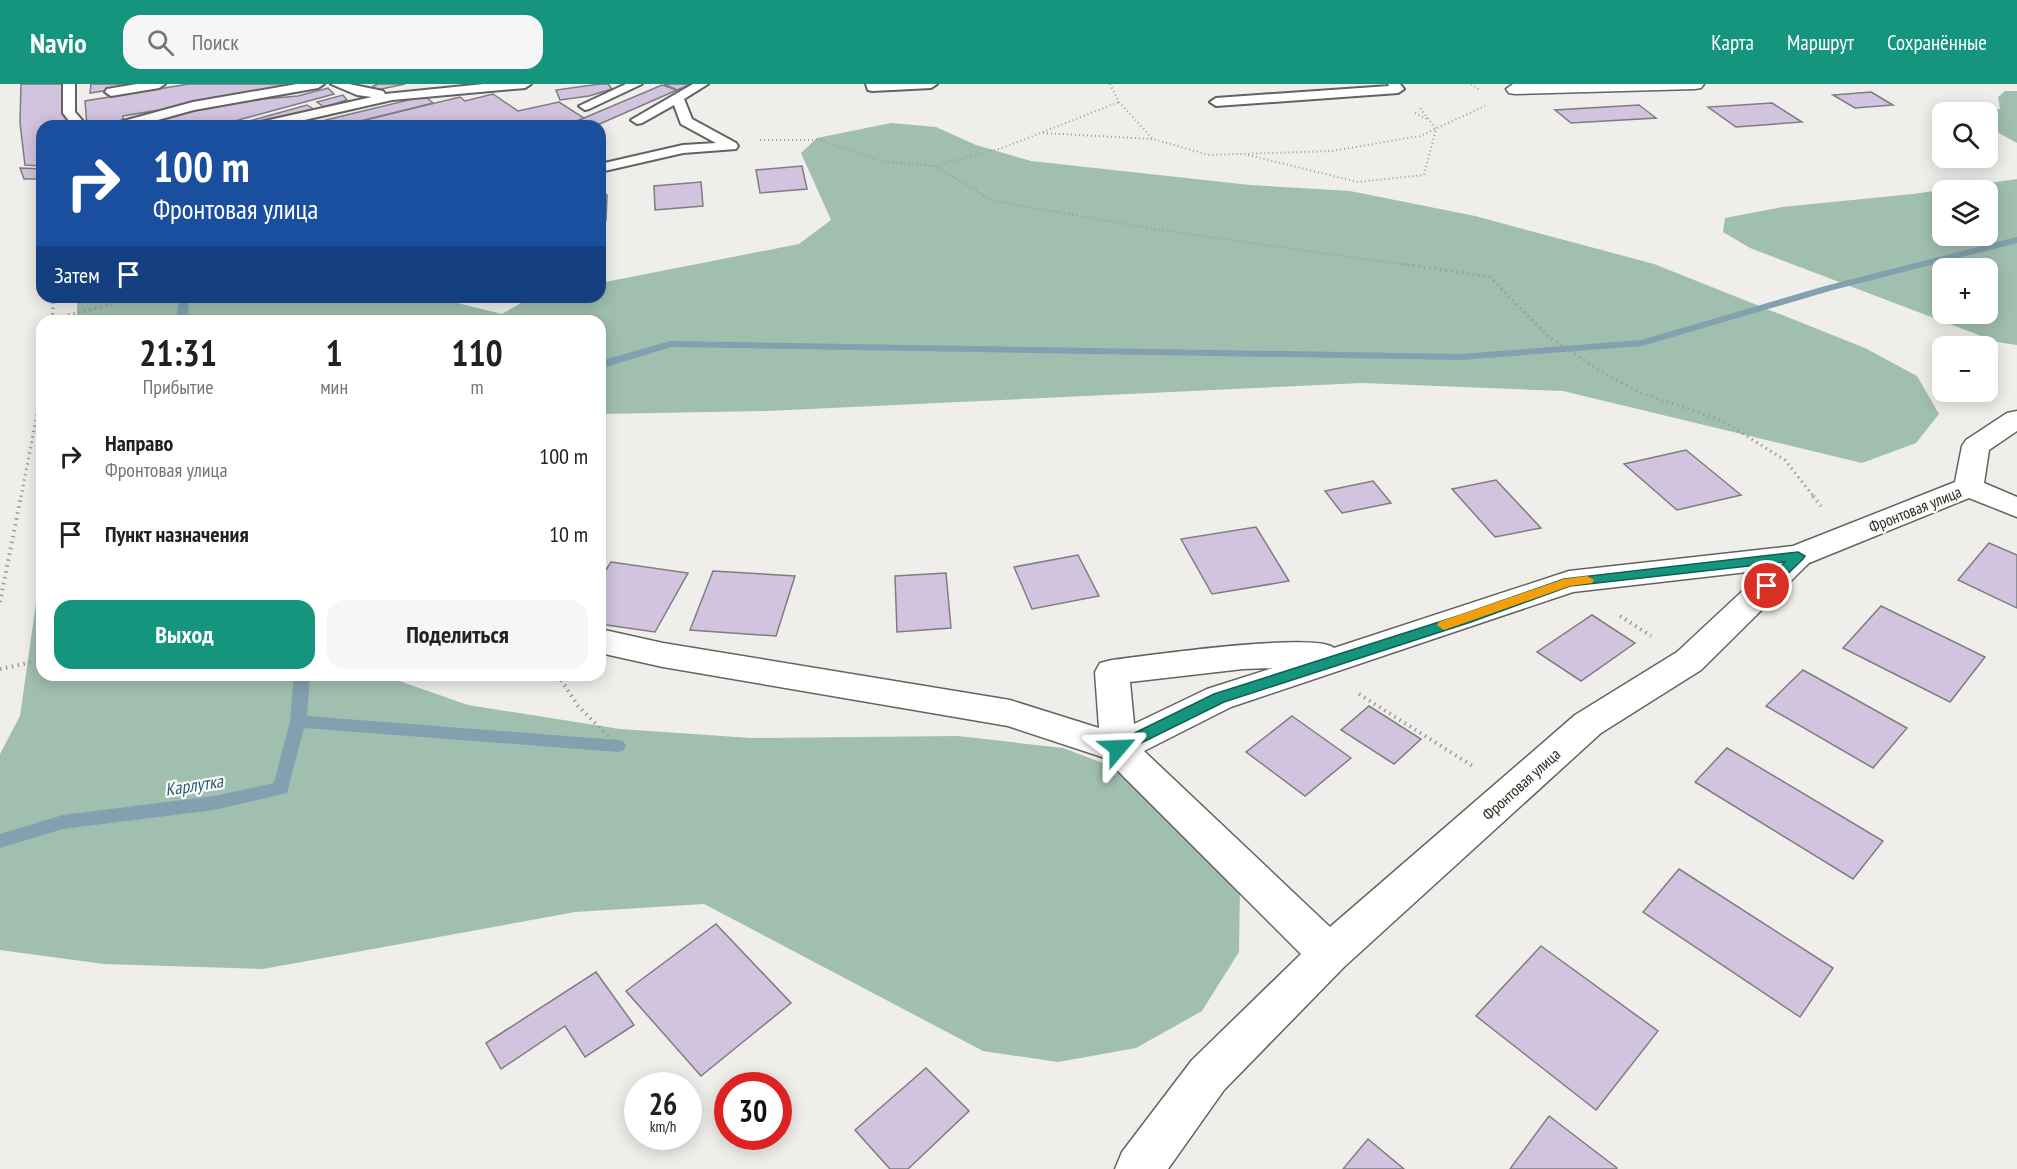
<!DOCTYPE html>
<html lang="ru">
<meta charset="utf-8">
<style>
body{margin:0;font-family:"PT Sans Narrow",sans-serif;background:#f6f6f6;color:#202124;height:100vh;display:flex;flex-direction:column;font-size:22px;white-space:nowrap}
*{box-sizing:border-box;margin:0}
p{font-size:20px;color:#757577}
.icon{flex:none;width:33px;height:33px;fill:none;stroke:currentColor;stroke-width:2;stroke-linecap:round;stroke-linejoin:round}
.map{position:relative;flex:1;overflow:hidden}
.drawer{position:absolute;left:36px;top:231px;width:570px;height:366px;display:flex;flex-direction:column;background:#fff;border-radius:18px;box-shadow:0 3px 15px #0003}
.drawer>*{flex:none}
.guide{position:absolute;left:36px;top:36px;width:570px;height:183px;border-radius:18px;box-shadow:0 3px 15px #0003;background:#1a4fa0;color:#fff;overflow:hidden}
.controls{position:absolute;left:1932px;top:18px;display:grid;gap:12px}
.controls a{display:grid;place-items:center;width:66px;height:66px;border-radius:12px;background:#fff;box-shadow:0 3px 15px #0003;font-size:30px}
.speed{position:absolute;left:624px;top:988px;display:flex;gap:12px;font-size:30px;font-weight:700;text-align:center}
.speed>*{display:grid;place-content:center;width:78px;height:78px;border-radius:50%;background:#fff;box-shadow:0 3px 15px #0003;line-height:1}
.speed small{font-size:15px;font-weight:400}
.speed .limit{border:9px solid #d22;background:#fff;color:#111}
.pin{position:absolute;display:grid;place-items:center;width:51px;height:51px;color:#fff;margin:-26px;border:3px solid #fff;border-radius:50%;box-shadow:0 2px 6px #0007}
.me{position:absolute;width:66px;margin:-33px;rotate:64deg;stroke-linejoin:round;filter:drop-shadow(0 0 4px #0008)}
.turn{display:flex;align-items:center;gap:21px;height:126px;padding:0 18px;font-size:27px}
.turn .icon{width:78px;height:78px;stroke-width:2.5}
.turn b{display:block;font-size:42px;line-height:51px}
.then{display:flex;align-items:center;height:57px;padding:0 18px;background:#0003;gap:12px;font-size:22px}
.eta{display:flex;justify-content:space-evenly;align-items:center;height:102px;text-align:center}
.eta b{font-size:36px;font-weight:800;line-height:42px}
.button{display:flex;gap:12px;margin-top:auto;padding:12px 18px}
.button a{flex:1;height:69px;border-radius:18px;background:#15957e;color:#fff;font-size:24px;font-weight:800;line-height:69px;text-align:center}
.button a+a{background:#f6f6f6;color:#202124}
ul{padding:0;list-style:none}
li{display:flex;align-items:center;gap:18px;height:78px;padding:0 18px}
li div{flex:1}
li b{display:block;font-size:22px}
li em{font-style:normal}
header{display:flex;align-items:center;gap:36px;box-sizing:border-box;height:84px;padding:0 30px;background:#15957e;color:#fff}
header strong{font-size:28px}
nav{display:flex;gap:33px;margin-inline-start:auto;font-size:21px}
.search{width:420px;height:54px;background:#f6f6f6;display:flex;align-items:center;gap:15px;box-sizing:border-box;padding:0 21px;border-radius:18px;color:#757577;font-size:22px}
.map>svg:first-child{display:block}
.forest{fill:#a0bfaf;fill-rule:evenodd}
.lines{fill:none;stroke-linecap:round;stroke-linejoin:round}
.stream{fill:#83a0b0;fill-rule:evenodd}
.building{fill:#d2c3df;stroke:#7e7d80;stroke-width:1.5}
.service-casing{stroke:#646360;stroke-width:4}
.minor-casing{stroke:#646360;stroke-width:3}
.path-far2{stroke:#9d9c99;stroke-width:2;stroke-dasharray:1 3;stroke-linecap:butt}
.path-far1{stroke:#9d9c99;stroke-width:3;stroke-dasharray:1.5 4;stroke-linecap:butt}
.path{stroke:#9d9c99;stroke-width:4;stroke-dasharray:1.5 4.5;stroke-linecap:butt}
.service{fill:#fff;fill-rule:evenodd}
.minor{fill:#fff;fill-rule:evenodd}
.route{fill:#15957e;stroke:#0e6152;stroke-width:1.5}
.slow{fill:#f59e0b}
.labels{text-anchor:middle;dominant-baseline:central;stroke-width:4.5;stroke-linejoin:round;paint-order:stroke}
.street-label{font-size:16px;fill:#2a2928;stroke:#fcfbf7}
.water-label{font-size:18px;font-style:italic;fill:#265c76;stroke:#fcfbf7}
</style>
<header>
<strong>Navio</strong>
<div class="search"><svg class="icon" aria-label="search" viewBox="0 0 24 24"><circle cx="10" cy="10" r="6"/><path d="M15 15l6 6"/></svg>Поиск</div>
<nav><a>Карта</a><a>Маршрут</a><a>Сохранённые</a></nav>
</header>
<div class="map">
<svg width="2017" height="1085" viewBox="0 0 2017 1085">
<rect width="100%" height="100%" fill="#efeeea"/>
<g class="forest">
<path d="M2005,7H2017V59L1988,43V28H1962L1960,24L2000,25L1998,13Z"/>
<path d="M891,39L936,43L976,61L1031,77L1250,101L1350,107L1475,132L1654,180L1865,264L1917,292L1939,330L1916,359L1862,379L1563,307L1363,299L767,327L600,330V237H77V213H446L453,218L502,230L532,213H600V199L799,160L831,136L801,69L817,54Z"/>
<path d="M2017,95V261L1997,258L1750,164L1723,148L1725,134L1782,123L1913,110ZM1942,106H1988V152H1942ZM1942,184H1988V230H1942Z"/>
<path d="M42,477V591H382L468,621L620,645L751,654L958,652L1063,664L1143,694L1240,800L1239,868L1202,927L1136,964L1058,978L983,967L704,820L575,828L263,885L104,880L0,866V670L20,632Z"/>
</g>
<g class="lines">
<g class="stream">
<path d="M2017,153V159L1833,206L1642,262L1460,276L671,263L600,285V277L670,257L1460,270L1641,256L1825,202Z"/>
<path d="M179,213H189L188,237H176Z"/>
<path d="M294,591H310L307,632L618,656L624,658L626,662L624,666L618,668L304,644L287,709L214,726L63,745L0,764V750L63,731L214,712L274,699L290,637Z"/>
</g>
</g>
<g class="building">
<path d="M21,0H66L68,42H42V82L25,81L20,39Z"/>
<path d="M91,0H147L90,9Z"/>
<path d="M189,0H282V6L123,32V37L87,42L85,17Z"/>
<path d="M378,0H405L377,6L373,2Z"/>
<path d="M600,0H608L612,5L589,12L560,16L556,6Z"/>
<path d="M664,0H691L677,6Z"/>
<path d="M662,1L677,6L595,42H565Z"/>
<path d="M328,4L334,10L216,42H139L185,28L263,15L298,12Z"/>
<path d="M1871,8L1893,21L1855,24L1833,11Z"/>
<path d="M493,10L518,27L559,18L584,34L565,42H340L460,13L465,17Z"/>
<path d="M343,11L347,16L324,23L317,18Z"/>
<path d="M425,12L433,19L340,42H301Z"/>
<path d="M1772,19L1802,38L1736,43L1708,23Z"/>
<path d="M307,21L313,25L269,37L232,42Z"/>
<path d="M1639,21L1656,34L1571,39L1555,26Z"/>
<path d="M802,82L807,105L760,109L756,86Z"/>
<path d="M20,84L42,85V95H24Z"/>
<path d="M701,98L703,122L655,126L654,102Z"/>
<path d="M600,111H607L606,136L600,137Z"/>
<path d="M1686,366L1741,411L1677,426L1624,380Z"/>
<path d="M1496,396L1541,444L1495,453L1452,405Z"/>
<path d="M1373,397L1391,419L1342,429L1325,407Z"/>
<path d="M1256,443L1289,497L1212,510L1181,455Z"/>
<path d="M1989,459L2017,471V524L1958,496Z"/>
<path d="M1078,471L1099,512L1032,525L1014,483Z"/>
<path d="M611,478L688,489L655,548L600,540V495Z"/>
<path d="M713,487L795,492L776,552L690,546Z"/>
<path d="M946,489L951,544L897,548L895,492Z"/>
<path d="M1881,522L1985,573L1950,618L1843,564Z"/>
<path d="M1592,531L1635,559L1581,597L1537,568Z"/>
<path d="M1803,586L1907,644L1873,684L1766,622Z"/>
<path d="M1369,622L1421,655L1394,680L1341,646Z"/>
<path d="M1292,632L1351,674L1305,712L1246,668Z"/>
<path d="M1727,664L1883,757L1853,795L1695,698Z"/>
<path d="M1679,785L1833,884L1800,933L1643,828Z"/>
<path d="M716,840L791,919L701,992L626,907Z"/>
<path d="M1541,862L1658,947L1596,1026L1476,932Z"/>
<path d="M596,888L634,941L585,973L565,942L501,985L486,959Z"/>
<path d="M926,984L969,1027L908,1085H890L855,1046Z"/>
<path d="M1549,1032L1617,1084L1616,1085H1510Z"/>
<path d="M1368,1055L1404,1085H1343Z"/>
</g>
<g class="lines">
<defs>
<g id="service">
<path d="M63,0H75V28L87,42H73L63,29Z"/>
<path d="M137,0H165L159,4L111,12L105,8L107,5Z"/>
<path d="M297,0H324L318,4L194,26L136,42H114L116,39L193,18Z"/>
<path d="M331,0H349L383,7L385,10L484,0H531L525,4L392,16L278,42H254L256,39L372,13L357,11Z"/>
<path d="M626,0H642L589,25L585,26L579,22Z"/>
<path d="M693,0H708L684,15L692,35L736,59L738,62L736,65L683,69L600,88V80L683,61L716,59L681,40L674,21L642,39L637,40L631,36Z"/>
<path d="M866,0H937L931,4L872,7L868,6Z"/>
<path d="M1388,0H1400L1404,5L1398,9L1216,22L1210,18L1216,14L1389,2Z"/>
</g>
<g id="minor">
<path d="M1513,0H1704L1701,4L1695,5L1515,10L1509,9L1506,5Z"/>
<path d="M2017,327V347L1989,366L1984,399L2017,413V433L1969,414L1809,479L1701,586L1601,649L1344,883L1224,1006L1168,1085H1115L1122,1068L1192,976L1301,870L1105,674L1008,642L663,583L600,569V545L663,559L1010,616L1099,644L1095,588L1100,579L1112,576C1144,572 1318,547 1334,564L1569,487L1793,462L1955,398L1962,362L1966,356L2007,329ZM1765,486L1677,568L1575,631L1330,843L1144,667L1231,623L1573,508ZM1273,584L1207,605L1134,640L1130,598L1243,585Z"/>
</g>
</defs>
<use href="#service" class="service-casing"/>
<use href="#minor" class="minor-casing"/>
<g class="path-far2">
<path d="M1110,0L1119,18L1153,55L1209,71L1332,67L1420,52L1485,22"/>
<path d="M1471,0L1480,6"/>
<path d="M1415,29L1429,36"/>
<path d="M1043,49L1152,55"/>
<path d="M760,56H820L879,77L935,82L1005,63L1119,18"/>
<path d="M1248,71L1358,98L1424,91L1436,45L1420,24"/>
<path d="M935,82L993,117L1148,144L1413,182"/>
<path d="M42,118L36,125L42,153"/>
</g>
<g class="path-far1">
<path d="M1402,180L1490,193L1549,253L1602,288L1641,309L1721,336L1785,376L1814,413"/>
<path d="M52,235L109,221L129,213"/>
<path d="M52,236L54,213"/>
<path d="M21,413L42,304"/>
</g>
<g class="path">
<path d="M1813,412L1821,422"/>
<path d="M0,518L21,412"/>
<path d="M1620,532L1651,552"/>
<path d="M0,585L42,576"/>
<path d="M558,591L578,622L618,662"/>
<path d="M1359,610L1474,683"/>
</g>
<use href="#service" class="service"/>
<use href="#minor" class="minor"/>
</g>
<path class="route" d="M1798,468L1805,472L1803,475L1772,505L1767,506L1760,502L1785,478L1570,502L1471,538L1224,618L1123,668H1112L1110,664L1112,660L1214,610L1461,531L1564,495Z"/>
<path class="slow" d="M1587,492L1594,496L1592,499L1570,502L1444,546L1437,541L1439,538L1564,495Z"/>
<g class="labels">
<g class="street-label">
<text transform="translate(1915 425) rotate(-22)">Фронтовая улица</text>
<text transform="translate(1521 700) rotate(-42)">Фронтовая улица</text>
</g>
<g class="water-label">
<text transform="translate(194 701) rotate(-9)">Карлутка</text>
</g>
</g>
</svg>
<div class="controls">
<a><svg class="icon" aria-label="search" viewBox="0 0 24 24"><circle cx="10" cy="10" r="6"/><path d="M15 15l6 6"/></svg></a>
<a><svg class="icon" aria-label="layers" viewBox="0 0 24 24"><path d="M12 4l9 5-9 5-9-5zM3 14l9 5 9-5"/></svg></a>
<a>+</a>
<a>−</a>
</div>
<div class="speed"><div>26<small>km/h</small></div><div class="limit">30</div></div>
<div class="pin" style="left:1767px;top:502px;background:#d93025"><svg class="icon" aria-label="arrive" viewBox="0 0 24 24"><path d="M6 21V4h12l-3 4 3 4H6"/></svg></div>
<svg class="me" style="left:1118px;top:664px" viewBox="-20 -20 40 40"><path d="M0-17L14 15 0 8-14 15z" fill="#15957e" stroke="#fff" stroke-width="4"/></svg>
<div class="guide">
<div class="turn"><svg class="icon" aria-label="right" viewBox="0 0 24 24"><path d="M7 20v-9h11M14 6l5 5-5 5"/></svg><div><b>100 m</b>Фронтовая улица</div></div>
<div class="then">Затем<svg class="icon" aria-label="arrive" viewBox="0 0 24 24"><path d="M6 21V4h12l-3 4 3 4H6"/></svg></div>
</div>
<section class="drawer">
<div class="eta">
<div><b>21:31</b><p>Прибытие</p></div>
<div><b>1</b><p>мин</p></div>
<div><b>110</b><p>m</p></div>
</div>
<ul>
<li><svg class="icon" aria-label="right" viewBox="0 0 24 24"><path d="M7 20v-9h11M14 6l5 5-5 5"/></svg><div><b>Направо</b><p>Фронтовая улица</p></div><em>100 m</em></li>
<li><svg class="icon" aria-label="arrive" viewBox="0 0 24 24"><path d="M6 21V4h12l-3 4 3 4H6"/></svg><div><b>Пункт назначения</b></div><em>10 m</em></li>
</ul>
<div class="button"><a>Выход</a><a>Поделиться</a></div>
</section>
</div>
